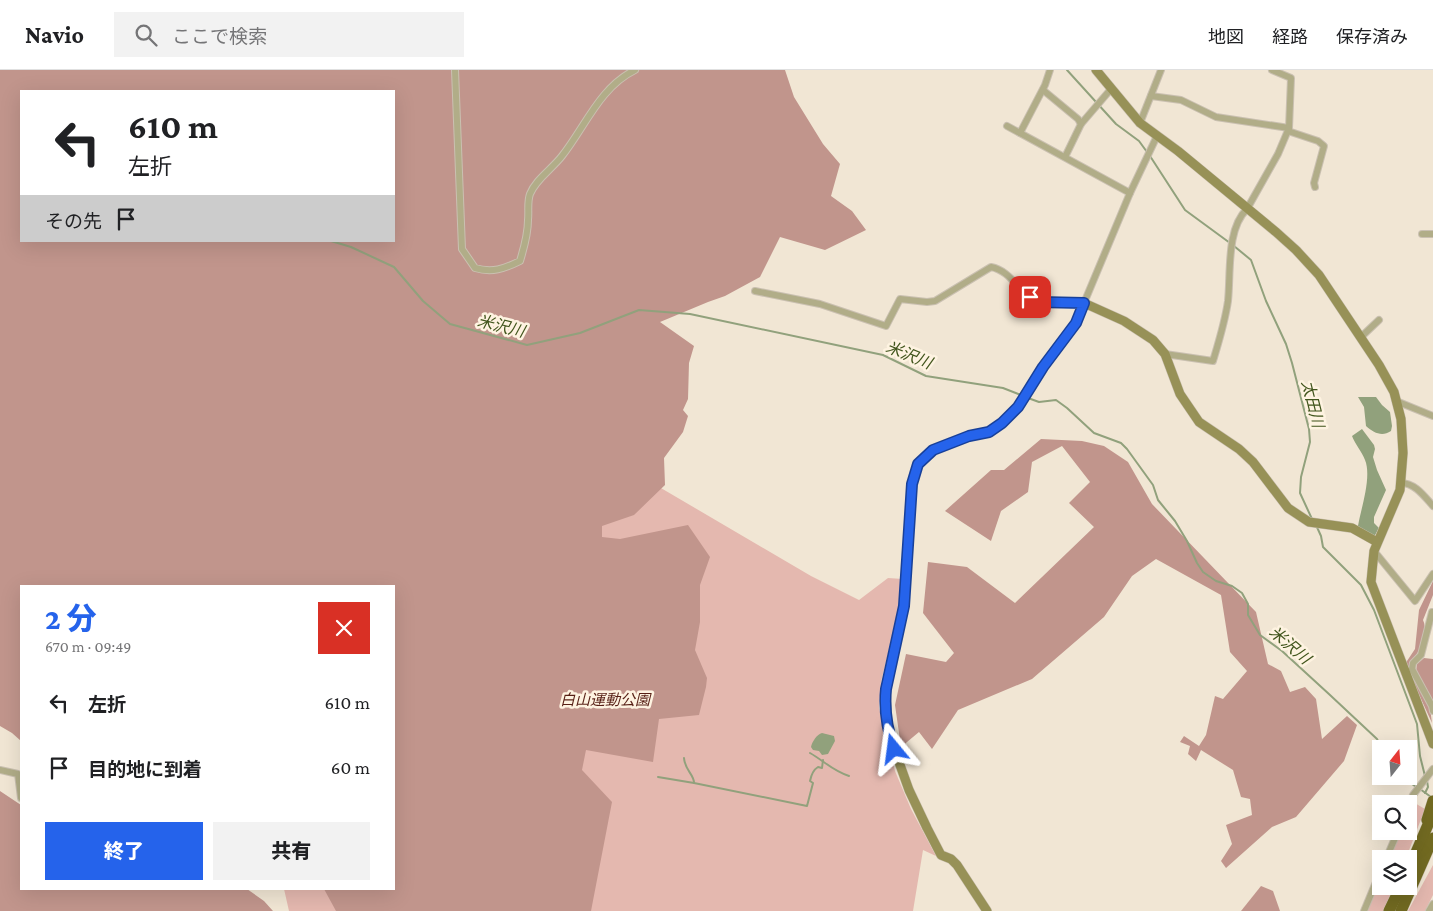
<!DOCTYPE html>
<html lang="ja">
<meta charset="utf-8">
<style>
body{margin:0;font-family:"Crimson Pro","Noto Sans JP",serif;background:#f2f2f2;color:#202124;height:100vh;display:flex;flex-direction:column;font-size:19px;white-space:nowrap}
*{box-sizing:border-box;margin:0}
p{font-size:16px;color:#757577}
.icon{flex:none;width:28px;height:28px;fill:none;stroke:currentColor;stroke-width:2;stroke-linecap:round;stroke-linejoin:round}
.map{position:relative;flex:1;overflow:hidden}
.drawer{position:absolute;left:20px;top:515px;width:375px;height:305px;display:flex;flex-direction:column;background:#fff;border-radius:0px;box-shadow:0 5px 20px #0002}
.drawer>*{flex:none}
.banner{position:absolute;left:20px;top:20px;width:375px;height:152px;border-radius:0px;box-shadow:0 5px 20px #0002;background:#fff;color:#202124;overflow:hidden}
.needle{width:32px;rotate:17deg}
.tools{position:absolute;left:1372px;top:670px;display:grid;gap:10px}
.tools a{display:grid;place-items:center;width:45px;height:45px;border-radius:0px;background:#fff;box-shadow:0 5px 20px #0002;font-size:25px}
.pin{position:absolute;display:grid;place-items:center;width:42px;height:42px;color:#fff;margin:-21px;border-radius:10px;box-shadow:0 2px 8px #0006}
.me{position:absolute;width:55px;margin:-28px;rotate:344deg;stroke-linejoin:round;filter:drop-shadow(0 0 4px #0008)}
.turn{display:flex;align-items:center;gap:18px;height:105px;padding:0 25px;font-size:22px}
.turn .icon{width:65px;height:65px;stroke-width:2.5}
.turn b{display:block;font-size:35px;line-height:42px}
.then{display:flex;align-items:center;height:48px;padding:0 25px;background:#0003;gap:10px;font-size:19px}
.round{display:grid;place-items:center;flex:none;width:52px;height:52px;border-radius:0px;background:#f2f2f2}
.headline{display:flex;align-items:center;justify-content:space-between;height:85px;padding:0 25px}
h1{font-size:30px;font-weight:800;line-height:38px;color:#2563eb}
.button{display:flex;gap:10px;margin-top:auto;padding:10px 25px}
.button a{flex:1;height:58px;border-radius:0px;background:#2563eb;color:#fff;font-size:20px;font-weight:800;line-height:58px;text-align:center}
.button a+a{background:#f2f2f2;color:#202124}
ul{padding:0;list-style:none}
li{display:flex;align-items:center;gap:15px;height:65px;padding:0 25px}
li div{flex:1}
li b{display:block;font-size:19px}
li em{font-style:normal}
header{display:flex;align-items:center;gap:30px;box-sizing:border-box;height:70px;padding:0 25px;background:#fff;border-bottom:1px solid #e0e0e0}
header strong{font-size:24px}
nav{display:flex;gap:28px;margin-inline-start:auto;font-size:18px}
.search{width:350px;height:45px;background:#f2f2f2;display:flex;align-items:center;gap:12px;box-sizing:border-box;padding:0 18px;border-radius:0px;color:#757577;font-size:19px}
.map>svg:first-child{display:block}
.green{fill:#e4b8af}
.forest{fill:#c1958c;fill-rule:evenodd}
.water{fill:#91a17c}
.lines{fill:none;stroke-linecap:round;stroke-linejoin:round}
.stream{stroke:#91a17c;stroke-width:2}
.street-casing{stroke:#cac0b1;stroke-width:8}
.secondary-casing{stroke:#cac0b1;stroke-width:10}
.highway-casing{stroke:#cac0b1;stroke-width:12}
.street{stroke:#b1ad88;stroke-width:6}
.secondary{stroke:#979157;stroke-width:9}
.highway{stroke:#726a21;stroke-width:11}
.route-casing{stroke:#184099;stroke-width:12}
.route{stroke:#2563eb;stroke-width:9}
.labels{text-anchor:middle;dominant-baseline:central;stroke-width:5;stroke-linejoin:round;paint-order:stroke}
.park-label{font-size:15px;font-style:italic;fill:#571f15;stroke:#fef3e1}
.water-label{font-size:16px;font-style:italic;fill:#41551c;stroke:#fef3e1}
</style>
<header>
<strong>Navio</strong>
<div class="search"><svg class="icon" aria-label="search" viewBox="0 0 24 24"><circle cx="10" cy="10" r="6"/><path d="M15 15l6 6"/></svg>ここで検索</div>
<nav><a>地図</a><a>経路</a><a>保存済み</a></nav>
</header>
<div class="map">
<svg width="1433" height="841" viewBox="0 0 1433 841">
<rect width="100%" height="100%" fill="#f1e6d4"/>
<g class="green">
<path d="M608,387L811,506L859,530L888,508L903,509L900,534L881,612L879,638L895,701L911,739L936,786L923,780L913,841H289L284,819H394V516H233Z"/>
<path d="M1413,732L1425,739L1408,783L1406,789H1389L1400,761H1409V742Z"/>
<path d="M1433,795V825L1425,841H1408Z"/>
<path d="M1381,807V816H1394L1383,841H1367Z"/>
</g>
<g class="forest">
<path d="M0,0H785L794,27L823,74L840,94L831,126L852,141L866,160L825,180L780,167L760,207L725,226L708,232L660,252L694,276L689,293L688,329L683,340L688,346L683,362L664,388L665,415L634,445L602,456V467L620,469L688,455L710,487L700,515V552L695,580L707,608L706,617L699,645L659,649L653,692L586,680L582,700L612,732L591,841H336L324,819H394V516H21V671L12,663L0,656ZM21,21H394V171H21Z"/>
<path d="M1041,369L1082,371L1104,376L1128,392L1152,434L1256,542L1268,594L1281,601L1290,622L1305,617L1316,629L1322,669L1347,646L1357,655L1344,691L1296,747L1272,757L1226,798L1221,791L1232,774L1226,755L1252,745L1250,729L1241,727L1233,700L1201,680L1196,691L1188,684L1190,676L1180,672L1184,666L1199,676L1206,665L1215,626L1223,629L1247,601L1230,582L1221,525L1156,489L1132,506L1104,547L1032,609L958,640L932,679L919,662L901,677L895,635L906,584L946,592L954,583L923,543L928,492L967,497L1015,533L1094,457L1069,433L1090,412L1062,376L1032,392L1028,422L1001,441L991,471L945,441L991,400H1004Z"/>
<path d="M1433,511V525L1423,550C1427,558 1424,574 1418,582C1414,589 1410,590 1408,599L1430,638L1432,653L1405,594L1415,579L1419,540Z"/>
<path d="M1424,588L1433,589V631L1416,601L1417,594Z"/>
<path d="M0,721L21,735V819H247L264,831L273,841H0Z"/>
<path d="M1261,816L1273,821L1280,841H1241Z"/>
</g>
<g class="water">
<path d="M1358,327H1376L1382,335L1390,342L1392,356L1391,361C1382,367 1374,363 1366,356L1364,337Z"/>
<path d="M1362,359L1374,375L1375,379L1373,387L1377,400L1386,420L1374,447V453L1379,458L1374,467L1358,456C1361,438 1372,407 1365,390C1362,382 1355,374 1352,366Z"/>
<path d="M822,663L834,666L835,671L828,684L822,685L819,681L813,680L811,677C812,672 817,664 822,663Z"/>
</g>
<g class="lines">
<g class="stream">
<path d="M1067,0L1116,54L1139,71L1147,82"/>
<path d="M1150,86L1185,140L1230,173"/>
<path d="M331,171L351,177L394,197L423,231L450,254L527,275L580,263L639,240L690,244L883,285L926,306L1003,318L1021,325"/>
<path d="M1234,176L1251,190L1266,231L1286,274L1292,293L1309,359L1310,372L1301,407L1300,423L1312,449"/>
<path d="M1028,328L1039,332L1056,330L1067,338L1094,363L1121,373L1127,379L1153,415L1158,430L1175,451L1187,471L1197,493L1203,502L1216,511L1232,516L1242,523L1248,534V545L1260,565L1282,581L1330,625L1377,669L1382,679"/>
<path d="M1316,455L1321,466L1323,477L1361,515L1374,540L1417,654L1420,686L1425,706"/>
<path d="M810,683C824,691 833,701 849,706"/>
<path d="M684,688C685,701 694,704 694,713L807,736L813,713L810,711C811,706 813,700 818,697L822,698L823,690"/>
<path d="M1402,706L1416,717"/>
<path d="M658,707L694,713"/>
<path d="M1420,719L1431,727"/>
<path d="M1425,723L1428,717L1427,711"/>
</g>
<defs>
<g id="street">
<path d="M455,0L462,179L475,198C492,203 504,199 520,191C524,178 528,164 528,150C529,142 527,132 530,124C536,109 552,99 562,86C585,57 600,17 635,0"/>
<path d="M1043,20L1078,49L1081,54L1065,87"/>
<path d="M1151,26L1181,30L1216,47L1289,58"/>
<path d="M1140,53L1161,0"/>
<path d="M1081,54L1111,19"/>
<path d="M1007,56L1130,123"/>
<path d="M1288,61L1318,71L1324,76L1314,113L1315,117"/>
<path d="M1020,63L1045,15L1050,0"/>
<path d="M1422,164H1433"/>
<path d="M755,221L820,234L886,256L900,229L927,232L935,231L991,197C1012,201 1019,224 1037,231C1044,233 1074,233 1084,233L1130,123L1157,66"/>
<path d="M1361,267L1379,250"/>
<path d="M1165,284L1213,291C1219,271 1225,252 1228,231C1231,203 1226,159 1247,139L1278,84L1289,58L1291,8L1272,0"/>
<path d="M1396,331L1433,346"/>
<path d="M1401,413C1415,413 1424,426 1433,436"/>
<path d="M1374,481L1415,531L1433,504"/>
<path d="M1432,542L1421,585L1413,593L1412,599L1432,636L1433,641"/>
<path d="M0,700L18,704L21,728"/>
<path d="M1409,735L1413,725L1433,699"/>
<path d="M1386,789L1398,761"/>
<path d="M1364,841L1381,800"/>
<path d="M1429,841L1433,834"/>
</g>
<g id="secondary">
<path d="M1096,0L1140,53L1178,81L1276,162L1296,180L1319,205L1379,295L1394,322L1401,349L1403,383L1400,420L1374,481L1371,512L1433,674"/>
<path d="M987,841L957,795L951,789L941,785L927,758L909,720L890,667L887,650L886,619L904,535L912,414L918,394L933,380L969,366L989,362L1002,353L1018,337L1043,297L1076,253L1084,233L1124,251L1153,270L1165,284L1180,324L1199,352L1239,379L1253,392L1288,438L1309,452L1352,458L1377,472"/>
</g>
<g id="highway">
<path d="M1427,750L1433,731"/>
<path d="M1409,799L1433,743"/>
<path d="M1389,841L1401,816"/>
<path d="M1401,841L1433,768"/>
</g>
</defs>
<use href="#street" class="street-casing"/>
<use href="#secondary" class="secondary-casing"/>
<use href="#highway" class="highway-casing"/>
<use href="#street" class="street"/>
<use href="#secondary" class="secondary"/>
<use href="#highway" class="highway"/>
</g>
<g class="lines">
<defs>
<path id="route" d="M894,679C887,659 884,639 886,619L904,536L912,414L918,394L933,380L969,366L989,362L1002,353L1018,337L1043,297L1076,253L1084,233L1038,232L1030,227"/>
</defs>
<use href="#route" class="route-casing"/>
<use href="#route" class="route"/>
</g>
<g class="labels">
<g class="park-label">
<text x="605" y="630">白山運動公園</text>
</g>
<g class="water-label">
<text transform="translate(501 256) rotate(14)">米沢川</text>
<text transform="translate(909 285) rotate(22)">米沢川</text>
<text transform="translate(1313 334) rotate(76)">太田川</text>
<text transform="translate(1290 575) rotate(41)">米沢川</text>
</g>
</g>
</svg>
<div class="tools">
<a><svg class="needle" viewBox="-14 -14 28 28"><path d="M0-13l5 13h-10z" fill="#e53935"/><path d="M0 13l5-13h-10z" fill="#757577"/></svg></a>
<a><svg class="icon" aria-label="search" viewBox="0 0 24 24"><circle cx="10" cy="10" r="6"/><path d="M15 15l6 6"/></svg></a>
<a><svg class="icon" aria-label="layers" viewBox="0 0 24 24"><path d="M12 4l9 5-9 5-9-5zM3 14l9 5 9-5"/></svg></a>
</div>
<div class="pin" style="left:1030px;top:227px;background:#d93025"><svg class="icon" aria-label="arrive" viewBox="0 0 24 24"><path d="M6 21V4h12l-3 4 3 4H6"/></svg></div>
<svg class="me" style="left:894px;top:679px" viewBox="-20 -20 40 40"><path d="M0-17L14 15 0 8-14 15z" fill="#2563eb" stroke="#fff" stroke-width="4"/></svg>
<div class="banner">
<div class="turn"><svg class="icon" aria-label="left" viewBox="0 0 24 24"><path d="M17 20v-9H6M10 6l-5 5 5 5"/></svg><div><b>610 m</b>左折</div></div>
<div class="then">その先<svg class="icon" aria-label="arrive" viewBox="0 0 24 24"><path d="M6 21V4h12l-3 4 3 4H6"/></svg></div>
</div>
<section class="drawer">
<div class="headline"><div><h1>2 分</h1><p>670 m · 09:49</p></div><a class="round" style="background:#d93025;color:#fff"><svg class="icon" aria-label="close" viewBox="0 0 24 24"><path d="M6 6l12 12M18 6L6 18"/></svg></a></div>
<ul>
<li><svg class="icon" aria-label="left" viewBox="0 0 24 24"><path d="M17 20v-9H6M10 6l-5 5 5 5"/></svg><div><b>左折</b></div><em>610 m</em></li>
<li><svg class="icon" aria-label="arrive" viewBox="0 0 24 24"><path d="M6 21V4h12l-3 4 3 4H6"/></svg><div><b>目的地に到着</b></div><em>60 m</em></li>
</ul>
<div class="button"><a>終了</a><a>共有</a></div>
</section>
</div>
